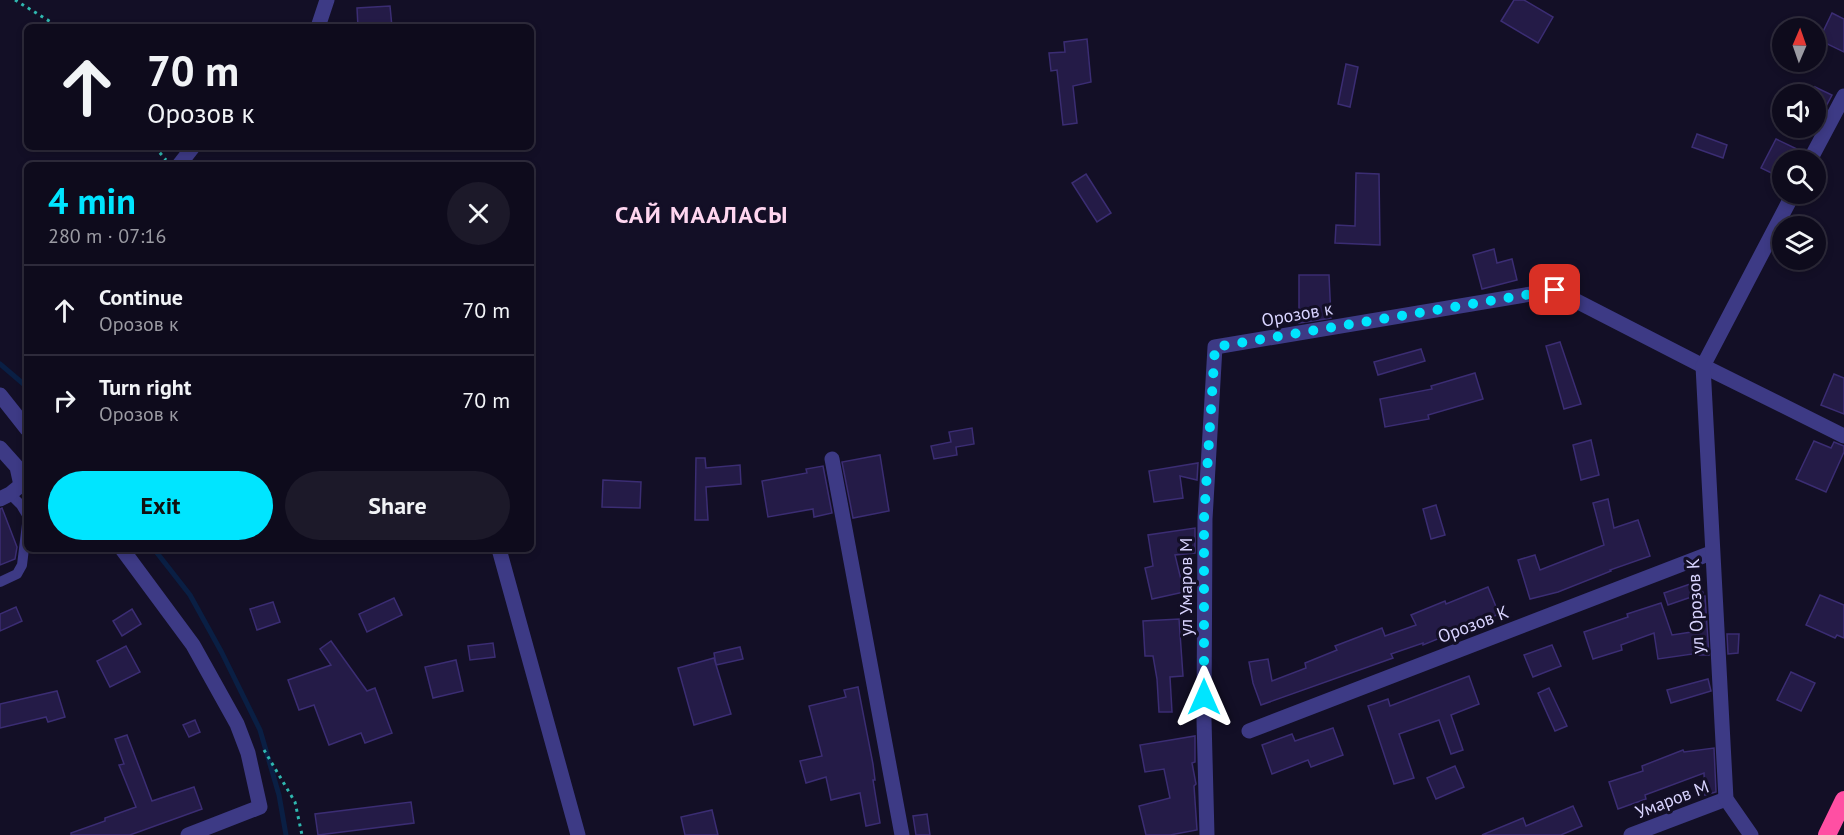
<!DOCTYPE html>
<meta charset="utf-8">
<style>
body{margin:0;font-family:"PT Sans",sans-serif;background:#1c1929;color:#f1f3f6;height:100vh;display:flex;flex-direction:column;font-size:22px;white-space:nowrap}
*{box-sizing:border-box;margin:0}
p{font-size:20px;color:#9b9ba3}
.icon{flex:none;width:33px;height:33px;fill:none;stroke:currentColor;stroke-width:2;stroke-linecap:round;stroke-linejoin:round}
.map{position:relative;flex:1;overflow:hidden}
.side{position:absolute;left:24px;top:162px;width:510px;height:390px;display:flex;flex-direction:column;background:#0e0b1c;border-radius:9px;box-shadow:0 3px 9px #0003,0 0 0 2px #2e2b3b}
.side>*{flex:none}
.hud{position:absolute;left:24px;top:24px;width:510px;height:126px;border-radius:9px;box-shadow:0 3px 9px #0003,0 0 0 2px #2e2b3b;background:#0e0b1c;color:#f1f3f6;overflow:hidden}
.needle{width:39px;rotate:2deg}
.tools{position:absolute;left:1772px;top:18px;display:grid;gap:12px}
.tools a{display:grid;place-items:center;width:54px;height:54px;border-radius:50%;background:#0e0b1c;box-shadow:0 3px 9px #0003,0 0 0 2px #2e2b3b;font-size:30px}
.pin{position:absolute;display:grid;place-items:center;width:51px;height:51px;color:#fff;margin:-26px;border-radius:12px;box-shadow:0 3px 9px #0006}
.me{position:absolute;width:66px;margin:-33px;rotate:0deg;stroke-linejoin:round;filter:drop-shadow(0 0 4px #0008)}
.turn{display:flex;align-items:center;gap:21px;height:126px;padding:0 24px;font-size:27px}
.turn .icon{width:78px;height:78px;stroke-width:2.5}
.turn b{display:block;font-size:42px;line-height:51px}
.round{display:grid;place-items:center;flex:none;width:63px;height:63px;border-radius:32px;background:#1c1929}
.overview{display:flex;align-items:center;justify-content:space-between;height:102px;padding:0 24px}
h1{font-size:36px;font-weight:700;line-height:45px;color:#00e5ff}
.button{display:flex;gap:12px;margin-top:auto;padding:12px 24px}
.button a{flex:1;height:69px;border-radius:36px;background:#00e5ff;color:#111;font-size:24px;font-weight:700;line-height:69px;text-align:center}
.button a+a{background:#1c1929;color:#f1f3f6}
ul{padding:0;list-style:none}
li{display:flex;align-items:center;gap:18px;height:90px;padding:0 24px;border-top:2px solid #2e2b3b}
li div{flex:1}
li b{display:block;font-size:22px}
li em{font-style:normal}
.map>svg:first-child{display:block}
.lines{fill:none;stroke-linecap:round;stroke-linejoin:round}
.stream{stroke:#0a1f44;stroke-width:5}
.building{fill:#241b47;stroke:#3b2d73;stroke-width:1.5}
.path{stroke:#2fb8b0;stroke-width:3;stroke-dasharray:3 4.5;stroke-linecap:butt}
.lane{stroke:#3d3a85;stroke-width:10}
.street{stroke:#3d3a85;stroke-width:15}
.highway{stroke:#ff4fa3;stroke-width:18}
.route{stroke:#00e5ff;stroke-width:10;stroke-dasharray:0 18}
.labels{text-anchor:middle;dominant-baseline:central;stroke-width:6;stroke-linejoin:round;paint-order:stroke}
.street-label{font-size:18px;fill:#d9d4ff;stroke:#130f26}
.district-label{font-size:24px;font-weight:bold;letter-spacing:1.5px;fill:#ffd6f0;stroke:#130f26}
</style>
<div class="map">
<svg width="1844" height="835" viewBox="0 0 1844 835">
<rect width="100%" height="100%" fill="#130f26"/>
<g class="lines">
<g class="stream">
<path d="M0,364L27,387"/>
<path d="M154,549L190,595L222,653L260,730L279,795L286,835"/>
</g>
</g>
<g class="building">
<path d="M1514,0H1524L1553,17L1538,43L1501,21Z"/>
<path d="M390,6L392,27H358L357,8Z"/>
<path d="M1832,13L1844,19V52L1819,40Z"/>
<path d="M1087,39L1091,82L1073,86L1077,123L1063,125L1057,70L1051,71L1049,53L1065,52L1064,42Z"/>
<path d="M1346,64L1358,67L1350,107L1338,104Z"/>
<path d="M1815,87L1832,95L1824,110L1815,105Z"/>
<path d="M1697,134L1727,145L1723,158L1692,147Z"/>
<path d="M1776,139L1803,152L1800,160H1782V178L1761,168Z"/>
<path d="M1356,173L1379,174L1380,245L1335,243L1336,225L1355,226Z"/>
<path d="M1086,174L1111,213L1097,222L1072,183Z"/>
<path d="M1494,249L1497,263L1512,259L1517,280L1482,289L1473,255Z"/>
<path d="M1299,275H1329L1331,318L1299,323Z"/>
<path d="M1560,342L1581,404L1564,409L1546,346Z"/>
<path d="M1421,349L1425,361L1378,375L1374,362Z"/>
<path d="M1475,373L1483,399L1428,415L1429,419L1385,427L1380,399L1432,389L1431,386Z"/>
<path d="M1834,374L1844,378V414L1821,405Z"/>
<path d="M972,428L974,444L956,447L957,455L934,459L931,446L951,442L949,432Z"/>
<path d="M1591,440L1599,475L1581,480L1573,445Z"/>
<path d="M1814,441L1831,448L1834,442L1844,446V452L1826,492L1796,479Z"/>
<path d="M880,455L889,511L853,518L842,462Z"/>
<path d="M696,458H705L706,468L740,465L741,484L706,487L708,520H695Z"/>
<path d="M1198,463L1197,480L1180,476L1183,498L1154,502L1149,471Z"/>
<path d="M823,466L832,513L814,517L813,509L768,517L762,481L807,473L806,469Z"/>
<path d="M603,480L641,482L640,508L602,507Z"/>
<path d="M1608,499L1614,528L1638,520L1650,556L1610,570L1611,571L1558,592L1530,599L1518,560L1535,555L1540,570L1604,545L1593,503Z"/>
<path d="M1436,505L1445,535L1431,539L1423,509Z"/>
<path d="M2,508L17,547L15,559L0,565V509Z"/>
<path d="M1195,528V553L1175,555L1184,592L1152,599L1145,568L1153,566L1148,535Z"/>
<path d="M1699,581L1703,593L1668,605L1664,593Z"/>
<path d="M1488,587L1499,614L1423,645V643L1391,654L1393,658L1261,705L1253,683L1249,662L1268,659L1272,681L1306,668L1305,663L1337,650L1335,646L1382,628L1385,636L1416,625L1411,615L1445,601L1446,604Z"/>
<path d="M1820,595L1844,605V638L1837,635L1835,638L1806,625Z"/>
<path d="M1705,596L1709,655H1699V653L1658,659L1654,633L1621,645L1622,650L1593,659L1584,632L1628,617L1627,614L1661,603L1672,635L1698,631L1696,597Z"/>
<path d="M394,598L402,615L367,632L359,614Z"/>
<path d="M273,602L280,622L257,630L250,609Z"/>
<path d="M16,607L22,621L0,631V614Z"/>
<path d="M132,609L141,624L122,636L113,621Z"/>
<path d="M1179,619L1183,676L1170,677L1172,712H1159L1157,679L1153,656H1145L1143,621Z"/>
<path d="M1727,634H1739L1738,653L1728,654Z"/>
<path d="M331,641L367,691L375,688L392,733L365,743L361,733L329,745L314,705L299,710L288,680L331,665L320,649Z"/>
<path d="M493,643L495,657L470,660L468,646Z"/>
<path d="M1552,645L1561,666L1533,677L1524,655Z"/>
<path d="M126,646L140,672L110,687L97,661Z"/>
<path d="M740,647L743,659L716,665L714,653Z"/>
<path d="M714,658L731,714L694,725L678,668Z"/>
<path d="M456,660L463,691L433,698L425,667Z"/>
<path d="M1791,672L1815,683L1801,711L1777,700Z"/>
<path d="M1469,676L1479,704L1451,715L1463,750L1451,754L1439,720L1399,734L1414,778L1394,784L1368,706L1388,699L1390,706Z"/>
<path d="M1708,679L1711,691L1671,703L1667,690Z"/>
<path d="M858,687L873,764L875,780H873L880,823L866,826L860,793L831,800L826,777L806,783L800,761L822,756L809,706L846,697L844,690Z"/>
<path d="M1549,688L1567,726L1555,731L1538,693Z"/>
<path d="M57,691L65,717L48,722L46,717L0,728V704Z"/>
<path d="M195,720L200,732L189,737L183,725Z"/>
<path d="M1333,728L1343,755L1311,767L1308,760L1272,774L1262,745L1292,734L1295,741Z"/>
<path d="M127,735L152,801L194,787L202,809L130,835H71V833L105,821V818L136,807L119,765L124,764L115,739Z"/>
<path d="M1195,736V762L1192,763L1196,784L1194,786L1197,830L1170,835H1146L1139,806L1170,798L1164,769L1145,772L1140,745Z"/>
<path d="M1714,748L1716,792L1705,795L1704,773L1645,795L1646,799L1618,809L1609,782L1643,771L1642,766L1683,750L1684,752Z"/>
<path d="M1455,766L1464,787L1436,799L1427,778Z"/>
<path d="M411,802L414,823L318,835L315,814Z"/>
<path d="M1573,806L1582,826L1561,835H1482L1523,818L1526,826Z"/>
<path d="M712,810L718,835H685L681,817Z"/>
<path d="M927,814L930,835H916L913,816Z"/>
</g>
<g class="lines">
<g class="path">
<path d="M15,0L59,27"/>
<path d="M155,147L166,160"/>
<path d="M264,750L295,802L302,835"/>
</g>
<g class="lane">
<path d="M10,494L21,505L27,515"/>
<path d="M0,582L17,574L22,565L27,524"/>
</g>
<g class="street">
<path d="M318,27L327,0"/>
<path d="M1810,160L1844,96"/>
<path d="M179,165L193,147"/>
<path d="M0,395L27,429"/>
<path d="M0,448L17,467L21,485L10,494L0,499"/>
<path d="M832,459L902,835"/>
<path d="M122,549L193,645L237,724L248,753L260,807L188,835"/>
<path d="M499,549L578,835"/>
<path d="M1249,731L1711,553"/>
<path d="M1207,835L1204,719L1205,519L1215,347L1555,290L1703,366L1844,436"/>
<path d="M1631,835L1726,799"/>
<path d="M1751,835L1726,799L1703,366L1793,194"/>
</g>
<path class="highway" d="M1827,835L1844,800"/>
</g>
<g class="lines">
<path class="route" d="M1204,697V519L1215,347L1555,290"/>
</g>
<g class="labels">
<g class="street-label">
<text transform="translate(1297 314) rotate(-10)">Орозов к</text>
<text transform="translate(1185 587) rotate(-90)">ул Умаров М</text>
<text transform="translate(1695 606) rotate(-93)">ул Орозов К</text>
<text transform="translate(1473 624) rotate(-21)">Орозов К</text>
<text transform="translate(1672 799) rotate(-21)">Умаров М</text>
</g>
<g class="district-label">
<text x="702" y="214">САЙ МААЛАСЫ</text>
</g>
</g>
</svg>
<div class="tools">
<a><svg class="needle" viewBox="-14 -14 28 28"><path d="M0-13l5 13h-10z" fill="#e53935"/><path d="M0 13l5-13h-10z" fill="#9b9ba3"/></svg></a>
<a><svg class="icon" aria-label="sound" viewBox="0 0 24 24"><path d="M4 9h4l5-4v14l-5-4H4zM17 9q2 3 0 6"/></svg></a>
<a><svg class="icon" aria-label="search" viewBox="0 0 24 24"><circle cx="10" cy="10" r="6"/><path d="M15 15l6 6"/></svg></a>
<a><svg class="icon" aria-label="layers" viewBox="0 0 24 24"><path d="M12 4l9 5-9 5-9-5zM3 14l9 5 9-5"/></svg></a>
</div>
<div class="pin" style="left:1555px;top:290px;background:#d93025"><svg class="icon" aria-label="arrive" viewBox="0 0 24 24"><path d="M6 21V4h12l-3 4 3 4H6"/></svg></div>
<svg class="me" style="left:1204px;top:697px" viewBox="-20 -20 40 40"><path d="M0-17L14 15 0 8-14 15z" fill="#00e5ff" stroke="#fff" stroke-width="4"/></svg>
<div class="hud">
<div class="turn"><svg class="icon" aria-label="ahead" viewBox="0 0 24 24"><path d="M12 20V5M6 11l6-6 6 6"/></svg><div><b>70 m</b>Орозов к</div></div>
</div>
<section class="side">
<div class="overview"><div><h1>4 min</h1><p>280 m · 07:16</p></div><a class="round"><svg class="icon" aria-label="close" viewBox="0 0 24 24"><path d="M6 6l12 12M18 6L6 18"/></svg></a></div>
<ul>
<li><svg class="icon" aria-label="ahead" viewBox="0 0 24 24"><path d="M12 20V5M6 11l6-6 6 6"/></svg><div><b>Continue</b><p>Орозов к</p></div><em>70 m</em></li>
<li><svg class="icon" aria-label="right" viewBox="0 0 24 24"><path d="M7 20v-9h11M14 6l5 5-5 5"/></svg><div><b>Turn right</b><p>Орозов к</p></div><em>70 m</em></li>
</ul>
<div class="button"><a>Exit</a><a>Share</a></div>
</section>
</div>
